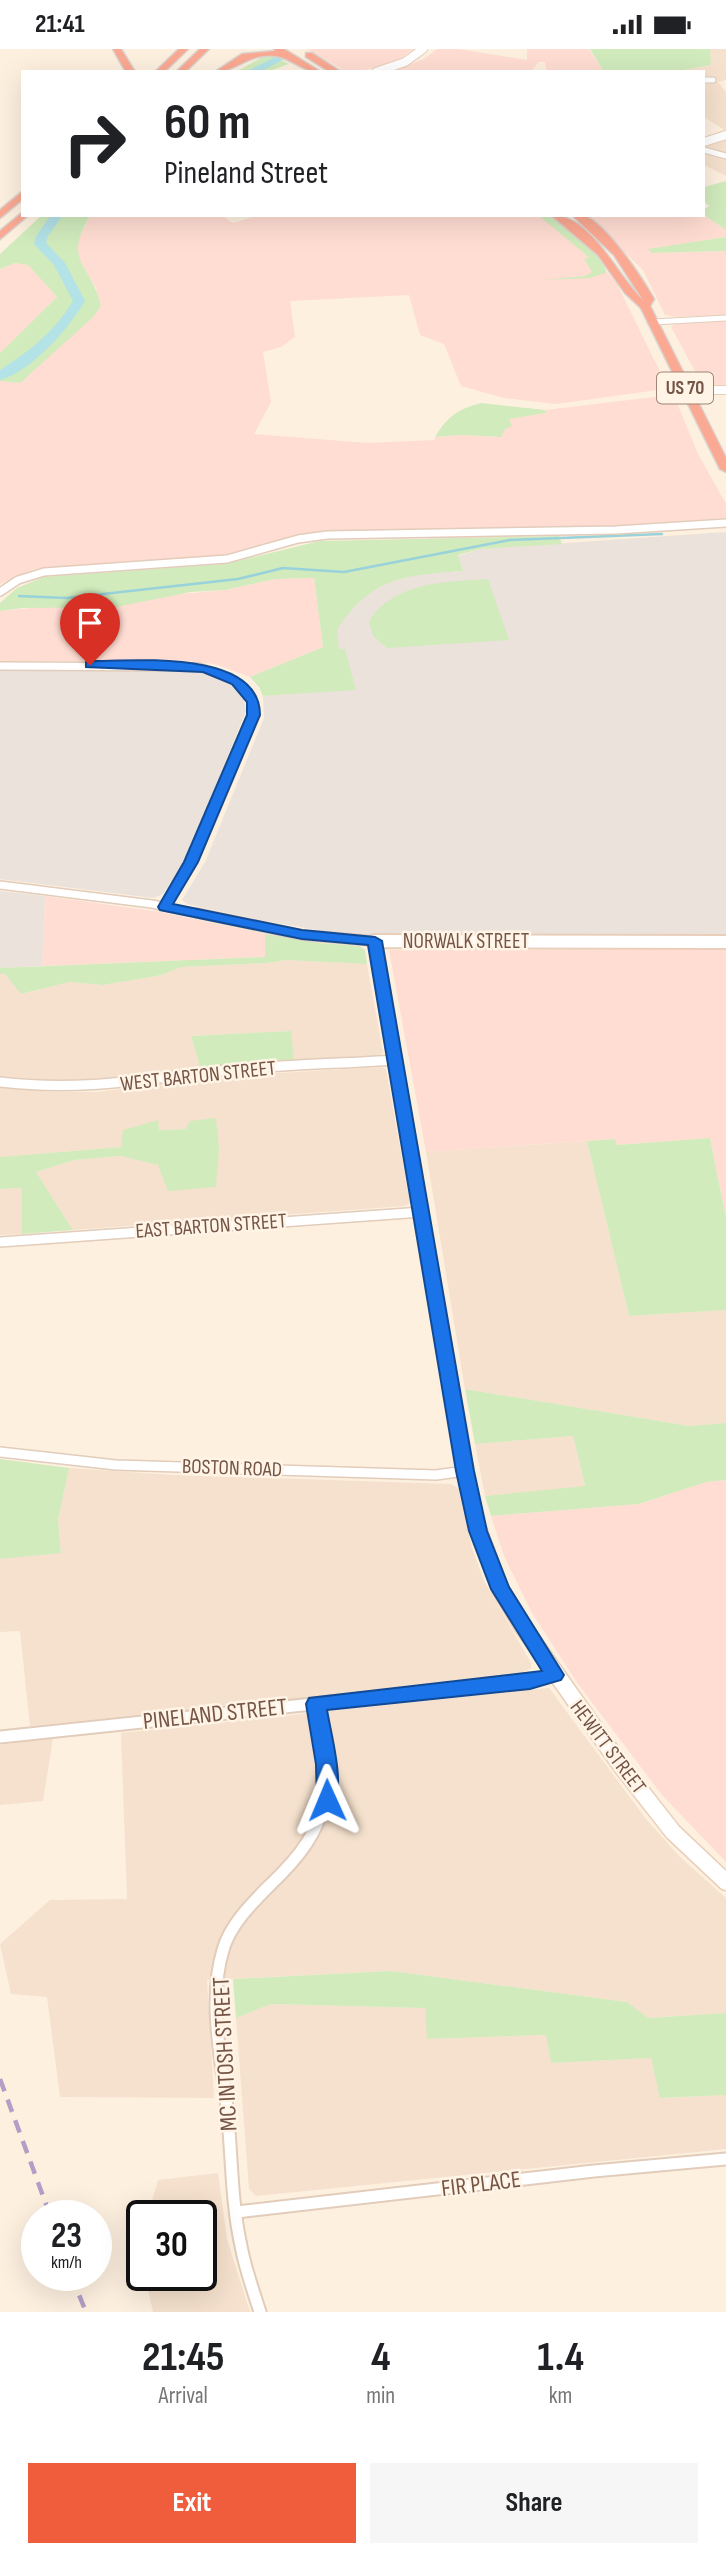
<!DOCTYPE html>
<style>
body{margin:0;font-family:"Sofia Sans Condensed",sans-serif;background:#f6f6f6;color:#202124;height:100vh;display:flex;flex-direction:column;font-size:26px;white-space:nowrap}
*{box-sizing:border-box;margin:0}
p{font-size:23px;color:#757577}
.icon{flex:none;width:38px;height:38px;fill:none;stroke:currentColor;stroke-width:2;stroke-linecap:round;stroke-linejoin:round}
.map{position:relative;height:2263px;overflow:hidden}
.sheet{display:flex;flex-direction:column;background:#fff;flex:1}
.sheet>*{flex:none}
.top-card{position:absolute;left:21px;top:21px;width:684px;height:147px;border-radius:0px;box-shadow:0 7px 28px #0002;background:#fff;color:#202124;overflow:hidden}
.speed{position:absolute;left:21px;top:2151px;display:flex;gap:14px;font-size:35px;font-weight:700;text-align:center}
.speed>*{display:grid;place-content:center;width:91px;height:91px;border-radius:50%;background:#fff;box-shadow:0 7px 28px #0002;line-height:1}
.speed small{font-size:18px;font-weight:400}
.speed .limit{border:4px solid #111;border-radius:10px;background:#fff;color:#111}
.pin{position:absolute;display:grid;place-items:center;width:60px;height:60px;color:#fff;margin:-72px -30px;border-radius:50% 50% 50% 0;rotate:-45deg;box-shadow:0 0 7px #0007}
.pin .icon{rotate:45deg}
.me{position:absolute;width:77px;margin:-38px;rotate:359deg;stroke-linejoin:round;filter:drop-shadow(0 0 5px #0008)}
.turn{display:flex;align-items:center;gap:24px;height:147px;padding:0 28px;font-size:32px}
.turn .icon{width:91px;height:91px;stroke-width:2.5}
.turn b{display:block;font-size:49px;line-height:60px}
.eta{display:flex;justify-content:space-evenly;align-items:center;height:119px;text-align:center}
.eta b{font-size:42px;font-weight:700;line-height:49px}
.button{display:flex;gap:14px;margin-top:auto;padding:14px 28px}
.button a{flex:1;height:80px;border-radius:0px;background:#ef5d3d;color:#fff;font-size:28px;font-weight:700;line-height:80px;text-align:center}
.button a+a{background:#f6f6f6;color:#202124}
.status{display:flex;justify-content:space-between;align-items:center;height:49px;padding:0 35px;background:#fff;direction:ltr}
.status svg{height:19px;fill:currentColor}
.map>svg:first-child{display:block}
.residential{fill:#f5e1cd}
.commercial{fill:#ffddd2}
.industrial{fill:#ebe2db}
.green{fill:#d1ebbd}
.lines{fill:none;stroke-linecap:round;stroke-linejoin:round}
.stream{stroke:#99d2da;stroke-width:2.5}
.river{fill:#b3e2e7;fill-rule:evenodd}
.street-far3-casing{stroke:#e2ccbb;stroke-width:7}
.street-far2-casing{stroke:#e2ccbb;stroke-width:10}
.street-far1-casing{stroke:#e2ccbb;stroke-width:12}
.street-casing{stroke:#e2ccbb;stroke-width:15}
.secondary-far2-casing{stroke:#e9ceba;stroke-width:10}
.secondary-far1-casing{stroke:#e9ceba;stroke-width:16}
.secondary-casing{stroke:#e9ceba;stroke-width:19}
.highway-casing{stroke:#dbd3cf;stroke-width:3}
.street-far3{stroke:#fff;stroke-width:5}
.street-far2{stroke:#fff;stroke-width:7}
.street-far1{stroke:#fff;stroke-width:9}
.street{stroke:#fff;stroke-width:11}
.secondary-far2{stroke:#fff;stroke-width:8}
.secondary-far1{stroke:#fff;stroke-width:12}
.secondary{stroke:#fff;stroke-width:16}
.highway{fill:#fba992;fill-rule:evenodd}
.rail{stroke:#b29ec6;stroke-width:4.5;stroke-dasharray:13 9;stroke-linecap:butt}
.route{fill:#1a73e8;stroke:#114b97;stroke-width:2}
.labels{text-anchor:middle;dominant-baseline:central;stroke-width:5;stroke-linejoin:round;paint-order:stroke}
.shield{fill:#fff4e6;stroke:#9e8576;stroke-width:2}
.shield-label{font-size:19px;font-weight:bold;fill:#755546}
.street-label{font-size:21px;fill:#755546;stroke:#fff4e6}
.near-street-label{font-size:24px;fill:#755546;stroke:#fff4e6}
</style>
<div class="status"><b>21:41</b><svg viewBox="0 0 49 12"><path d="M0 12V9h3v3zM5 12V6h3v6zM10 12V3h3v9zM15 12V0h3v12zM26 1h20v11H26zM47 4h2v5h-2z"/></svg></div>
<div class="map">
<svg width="726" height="2263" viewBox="0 0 726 2263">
<rect width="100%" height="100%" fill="#fdf0df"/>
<g class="residential">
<path d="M710,0H726V31L718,33L726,43V82L704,68V33L717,32L715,29L704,30V23H630L683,21L711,16Z"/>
<path d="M726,90V127L704,116V97Z"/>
<path d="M286,911L367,915L383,1004L378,1007L294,1013L290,982L191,987L200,1018L118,1031L70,1033L0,1027V925H5L22,945L70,933L103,936L162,926L181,918L267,914Z"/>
<path d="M381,1018L386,1020L410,1154L405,1157L73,1181L36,1123L74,1111L120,1107L159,1116L186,1080L159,1081L157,1071L121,1098L0,1108V1038L55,1043H98L212,1028Z"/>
<path d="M587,1092L629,1267L726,1261V1374L689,1377L465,1340L426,1103Z"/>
<path d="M22,1139V1185L0,1186V1140Z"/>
<path d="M573,1387L585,1438L485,1447L475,1395Z"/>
<path d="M69,1419L174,1426L451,1435L458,1439L472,1499L484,1532L531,1614V1619L518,1626L498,1630L30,1677L20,1582L0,1583V1510L61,1503L58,1471Z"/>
<path d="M549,1639L646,1770L680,1808L726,1849V1964L647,1969L627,1953L391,1922L207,1931L214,2049L60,2048L47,1948L11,1945L0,1895L50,1851L127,1850L121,1684Z"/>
<path d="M53,1689L43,1752L0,1756V1696Z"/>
<path d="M271,1955L425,1959L428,1990L547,1986L551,2014L651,2009L661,2049L726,2046V2100L256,2147L249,2140L236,1969Z"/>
<path d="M218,2124L227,2190L250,2263H153L145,2226H201V2166H148L158,2131Z"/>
</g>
<g class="commercial">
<path d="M307,0H414L398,11L359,23H347Z"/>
<path d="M437,0H459L527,11V0H589L604,23H547L545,13H539L530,23H390L424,10Z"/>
<path d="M91,166H221L233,174L253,168L250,166H547L602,217L617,235L667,337L665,340L556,355L504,349L461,337L444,295L420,286L409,246L290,252L295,288L281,298L263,303L271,353L254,385L368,394L434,391L435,388L461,386L495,388L505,380L508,370L546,364L545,361L671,346L675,349L698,405L726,455V469L620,476L623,485L427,490L425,482L300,486L223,506L34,520L0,535V332L20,334L97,241L78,209L76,195Z"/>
<path d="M586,166H704L726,181V188L649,200L652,204L726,202V266L676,268L665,266L643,221Z"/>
<path d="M15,214L28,216L57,248L0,304V220Z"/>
<path d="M726,272V337L702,335L671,278L676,274Z"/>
<path d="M314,529L323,598L250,628L215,615L187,612H0V562L225,541L275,530Z"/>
<path d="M45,847L161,863L265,885V908L42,917Z"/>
<path d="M389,901H726V1169L710,1089L617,1096L615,1090L426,1103Z"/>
<path d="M726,1431V1813L662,1746L578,1635L532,1564L504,1507L491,1467L639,1455L706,1433Z"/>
</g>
<g class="industrial">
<path d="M726,483V888L376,887L333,884L261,871L187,855L182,851L205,813L264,669L263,647L356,640L339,601L336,581L353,557L365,546L391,533L419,525L463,522L458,507L480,500Z"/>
<path d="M187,621L209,625L234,637L244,649L246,662L186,810L163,845L153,849L0,830V622Z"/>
<path d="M0,842L45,847L42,917L0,919Z"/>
</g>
<g class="green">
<path d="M590,0H710L711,16L683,21L604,23Z"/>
<path d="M264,7H274L289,15L266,23H236Z"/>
<path d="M726,132V181L704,166V160L710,157L704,153V138Z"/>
<path d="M42,166H91C61,213 91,213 101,257L93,268L20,334L0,332V304L57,248L28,216L15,214L0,220V205Z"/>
<path d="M538,166C543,166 549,165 554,168C567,175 607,210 606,224L589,229L541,231L585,227L592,223L584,210L589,208L585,205Z"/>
<path d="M726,188V202L652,204L648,200Z"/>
<path d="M481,354L545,361L546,364L509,370L512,377L505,380L501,388L461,386L435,388C447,368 458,360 481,354Z"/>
<path d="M559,487L562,495L480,500L458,506L463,522C405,526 370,529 337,581L339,600H345L356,641L263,647L259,638L250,628L323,598L314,529L275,530L225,541L191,543L116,558L23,559L0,562V554L17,539L44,528L225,515L320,492Z"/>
<path d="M488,530L509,591L387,599L373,587L369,573C393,532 447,533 488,530Z"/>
<path d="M265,885L319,894L359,897L365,901L367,915L286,911L267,914L181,918L162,926L103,936L70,933L21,945L5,925H0V919L265,908Z"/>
<path d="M291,982L294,1013L200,1018L191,987Z"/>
<path d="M216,1069L219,1101L216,1138L168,1142L158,1116L120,1107L74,1111L36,1123L73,1181L22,1185V1139L0,1140V1108L121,1098L123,1081L158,1071L159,1081L186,1080L190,1072Z"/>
<path d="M710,1089L726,1169V1261L629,1267L587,1092L615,1090L617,1096Z"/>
<path d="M465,1340L689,1377L726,1374V1431L706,1433L639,1455L491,1467L485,1447L585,1437L573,1387L475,1395Z"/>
<path d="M0,1410L69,1419L58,1471L61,1504L0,1510Z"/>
<path d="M391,1922L627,1953L648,1969L726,1964V2046L660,2049L651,2009L551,2014L546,1986L427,1990L425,1959L271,1955L236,1969L233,1930Z"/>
</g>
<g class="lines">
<path class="stream" d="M19,547L67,549L238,530L283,519L344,523L510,491L662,485"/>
<g class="river">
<path d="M275,8L284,10L260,23H246Z"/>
<path d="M51,166H63L48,187L46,194L65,214L85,252C68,280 33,321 0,331V321C29,303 55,282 73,252L54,216L34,195L36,187Z"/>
</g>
<defs>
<g id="street-far3">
<path d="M704,31H713"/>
<path d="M704,101L726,107"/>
<path d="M653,273L726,269"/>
</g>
<g id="street-far2">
<path d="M0,543L18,531L44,523L227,510L298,490L327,486L616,481L726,474"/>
<path d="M0,617L199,618L228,628L245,640L254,656V666L191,813L165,858"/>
<path d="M0,836L152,855L205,866"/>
</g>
<g id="street-far1">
<path d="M197,864L302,886L375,892"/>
<path d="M0,1033C75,1042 135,1032 208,1023C270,1016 334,1015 396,1011"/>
<path d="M0,1193L422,1163"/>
<path d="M0,1403L116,1416L436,1426L465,1422"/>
</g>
<g id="street">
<path d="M0,1688L530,1632L555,1626"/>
<path d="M237,2163L594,2122L726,2110"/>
<path d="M260,2263C253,2241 245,2219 241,2197C231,2152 232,2105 227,2059C221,2010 208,1950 223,1901C230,1876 251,1855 269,1837C336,1774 331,1741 316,1655"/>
</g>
<g id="secondary-far2">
<path d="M376,23L405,13L423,0"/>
<path d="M704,93L726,86"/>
<path d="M686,341H726"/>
</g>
<path id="secondary-far1" d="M478,1482L465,1422L375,892L726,893"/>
<path id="secondary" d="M478,1480L500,1540L523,1578L622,1718L673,1783L726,1833"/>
<g id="highway">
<path d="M113,0H121L135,23H126Z"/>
<path d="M179,0H188L164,23H155Z"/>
<path d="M200,0H209L185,23H176Z"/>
<path d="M274,0H284L321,23C299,23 288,3 263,7C245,9 232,23 215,23L242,5L275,2Z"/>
<path d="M306,4H312L341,23H330L306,8Z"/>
<path d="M23,142V150L0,169V161Z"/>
<path d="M23,163V166H28L26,168L0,190V182Z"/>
<path d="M551,166C592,166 617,228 643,251L614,206L572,166C576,166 580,165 583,166C606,174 642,229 654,250L650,257L726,409V423L720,420L641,259L625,244L598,206Z"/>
</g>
</defs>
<use href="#street-far3" class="street-far3-casing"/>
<use href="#street-far2" class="street-far2-casing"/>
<use href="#street-far1" class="street-far1-casing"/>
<use href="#street" class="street-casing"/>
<use href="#secondary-far2" class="secondary-far2-casing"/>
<use href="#secondary-far1" class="secondary-far1-casing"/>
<use href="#secondary" class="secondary-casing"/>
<use href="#highway" class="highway-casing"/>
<use href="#street-far3" class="street-far3"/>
<use href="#street-far2" class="street-far2"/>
<use href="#street-far1" class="street-far1"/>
<use href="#street" class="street"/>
<use href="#secondary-far2" class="secondary-far2"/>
<use href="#secondary-far1" class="secondary-far1"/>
<use href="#secondary" class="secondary"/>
<use href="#highway" class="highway"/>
<g class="rail">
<path d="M0,2030L50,2166"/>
<path d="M71,2226L86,2263"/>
</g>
</g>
<path class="route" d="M90,612C135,612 260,600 260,666L198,813L173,855L302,881L375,888L382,892L474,1422L487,1482L509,1538L564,1626L561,1631L530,1640L327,1661C331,1685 345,1735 334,1757L327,1759L320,1757L317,1751L316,1715L306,1655L309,1649L542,1622L491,1540L469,1482L456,1422L368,896L302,890L160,861L158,858L184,813L247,666V653L232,635L203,623L86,618V613Z"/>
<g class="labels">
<rect class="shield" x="657" y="323.5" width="56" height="31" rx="5"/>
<g class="shield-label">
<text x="685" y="339">US 70</text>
</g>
<g class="street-label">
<text x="466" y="892">NORWALK STREET</text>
<text transform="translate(198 1027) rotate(-6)">WEST BARTON STREET</text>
<text transform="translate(211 1177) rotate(-4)">EAST BARTON STREET</text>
<text transform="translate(232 1419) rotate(2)">BOSTON ROAD</text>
<text transform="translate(608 1698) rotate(53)">HEWITT STREET</text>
</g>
<g class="near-street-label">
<text transform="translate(215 1665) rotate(-6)">PINELAND STREET</text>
<text transform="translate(225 2005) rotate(-93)">MC INTOSH STREET</text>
<text transform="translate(481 2135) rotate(-7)">FIR PLACE</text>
</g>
</g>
</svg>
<div class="speed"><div>23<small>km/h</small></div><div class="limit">30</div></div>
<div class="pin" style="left:90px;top:616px;background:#d93025"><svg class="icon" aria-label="arrive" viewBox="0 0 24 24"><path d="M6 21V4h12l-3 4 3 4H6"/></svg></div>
<svg class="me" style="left:327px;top:1751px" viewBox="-20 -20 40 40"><path d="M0-17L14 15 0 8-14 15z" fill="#1a73e8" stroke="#fff" stroke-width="4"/></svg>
<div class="top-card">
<div class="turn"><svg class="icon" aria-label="right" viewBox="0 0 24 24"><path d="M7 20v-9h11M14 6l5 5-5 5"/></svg><div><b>60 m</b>Pineland Street</div></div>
</div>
</div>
<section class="sheet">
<div class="eta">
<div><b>21:45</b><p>Arrival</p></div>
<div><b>4</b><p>min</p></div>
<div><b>1.4</b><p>km</p></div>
</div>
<div class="button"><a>Exit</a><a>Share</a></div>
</section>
